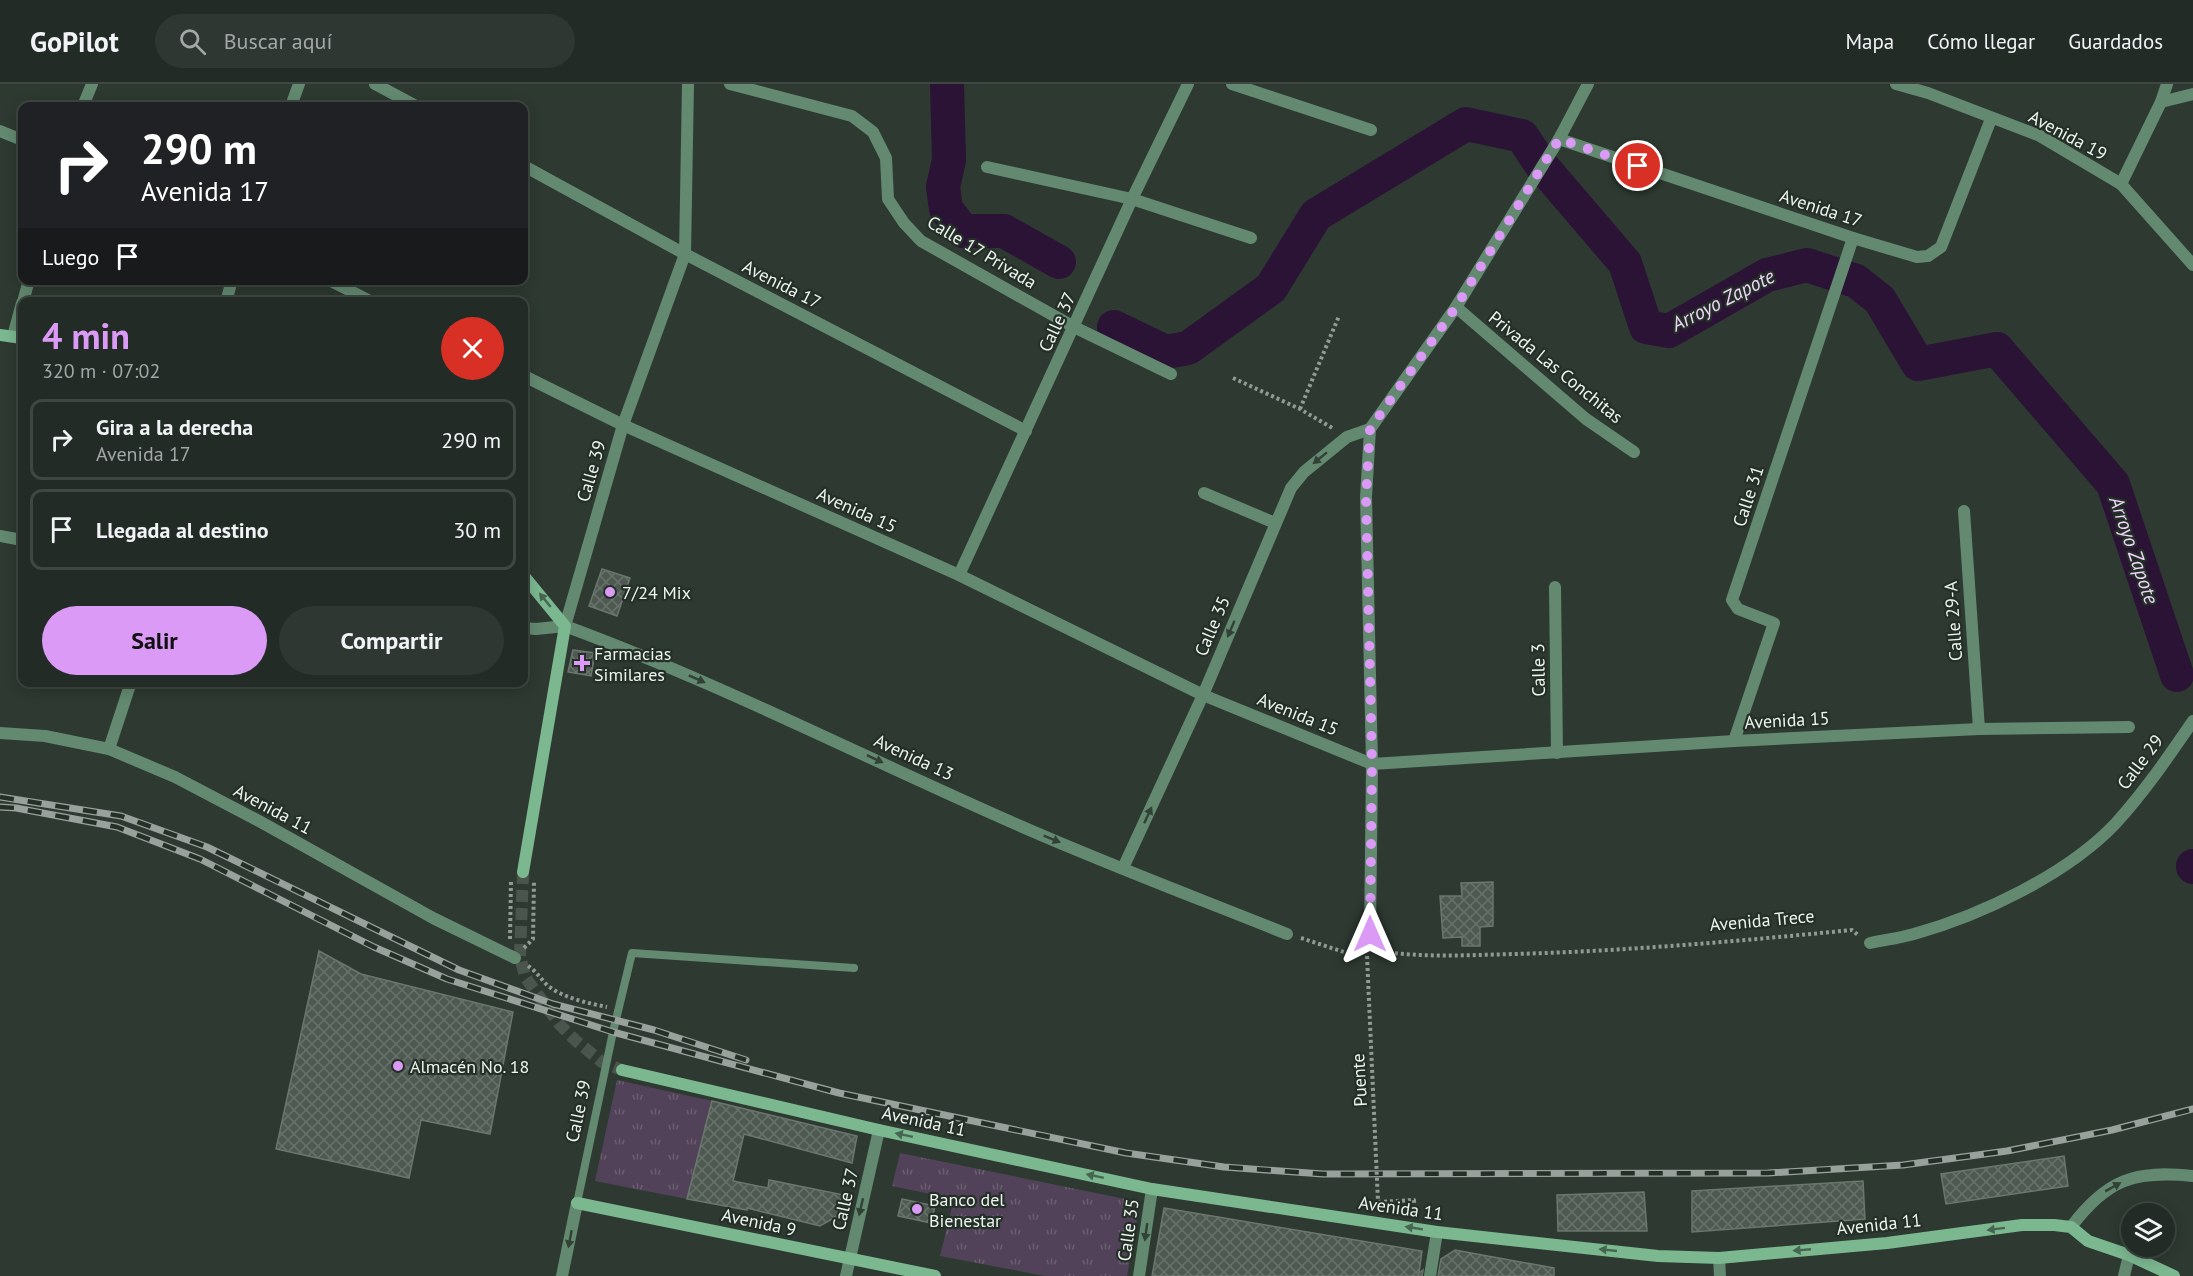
<!DOCTYPE html>
<html lang="es">
<meta charset="utf-8">
<style>
body{margin:0;font-family:"PT Sans",sans-serif;background:#2e3732;color:#f1f3f6;height:100vh;display:flex;flex-direction:column;font-size:22px;white-space:nowrap}
*{box-sizing:border-box;margin:0}
p{font-size:20px;color:#a2a7a7}
.icon{flex:none;width:33px;height:33px;fill:none;stroke:currentColor;stroke-width:2;stroke-linecap:round;stroke-linejoin:round}
.map{position:relative;flex:1;overflow:hidden}
.drawer{position:absolute;left:18px;top:213px;width:510px;height:390px;display:flex;flex-direction:column;background:#222b25;border-radius:12px;box-shadow:0 3px 15px #0003,0 0 0 2px #3f4742}
.drawer>*{flex:none}
.hud{position:absolute;left:18px;top:18px;width:510px;height:183px;border-radius:12px;box-shadow:0 3px 15px #0003,0 0 0 2px #3f4742;background:#202124;color:#fff;overflow:hidden}
.controls{position:absolute;left:2121px;top:1119px;display:grid;gap:12px}
.controls a{display:grid;place-items:center;width:54px;height:54px;border-radius:50%;background:#222b25;box-shadow:0 3px 15px #0003,0 0 0 2px #3f4742;font-size:30px}
.pin{position:absolute;display:grid;place-items:center;width:51px;height:51px;color:#fff;margin:-26px;border:3px solid #fff;border-radius:50%;box-shadow:0 2px 6px #0007}
.me{position:absolute;width:66px;margin:-33px;rotate:0deg;stroke-linejoin:round;filter:drop-shadow(0 0 4px #0008)}
.turn{display:flex;align-items:center;gap:21px;height:126px;padding:0 24px;font-size:27px}
.turn .icon{width:78px;height:78px;stroke-width:2.5}
.turn b{display:block;font-size:42px;line-height:51px}
.then{display:flex;align-items:center;height:57px;padding:0 24px;background:#0003;gap:12px;font-size:22px}
.round{display:grid;place-items:center;flex:none;width:63px;height:63px;border-radius:32px;background:#2e3732}
.head{display:flex;align-items:center;justify-content:space-between;height:102px;padding:0 24px}
h1{font-size:36px;font-weight:700;line-height:45px;color:#da9af6}
.button{display:flex;gap:12px;margin-top:auto;padding:12px 24px}
.button a{flex:1;height:69px;border-radius:36px;background:#da9af6;color:#111;font-size:24px;font-weight:700;line-height:69px;text-align:center}
.button a+a{background:#2e3732;color:#f1f3f6}
ul{padding:0;list-style:none}
li{display:flex;align-items:center;gap:18px;height:81px;margin:0 12px 9px;padding:0 12px;border:3px solid #3f4742;border-radius:12px}
li div{flex:1}
li b{display:block;font-size:22px}
li em{font-style:normal}
header{display:flex;align-items:center;gap:36px;box-sizing:border-box;height:84px;padding:0 30px;background:#222b25;border-bottom:2px solid #3f4742}
header strong{font-size:28px}
nav{display:flex;gap:33px;margin-inline-start:auto;font-size:21px}
.search{width:420px;height:54px;background:#2e3732;display:flex;align-items:center;gap:15px;box-sizing:border-box;padding:0 21px;border-radius:33px;color:#a2a7a7;font-size:22px}
.map>svg:first-child{display:block}
.grass{fill:url(#grass-tufts)}
.lines{fill:none;stroke-linecap:round;stroke-linejoin:round}
.river{stroke:#2b1335;stroke-width:34}
.building{fill:url(#building-cross-hatch);stroke:#6a776d;stroke-width:1.5}
.secondary-tunnel{stroke:#4a554e;stroke-width:12;stroke-dasharray:12 6;stroke-linecap:butt}
.path{stroke:#919a94;stroke-width:4;stroke-dasharray:3 3;stroke-linecap:butt}
.service{stroke:#638970;stroke-width:8}
.minor{stroke:#638970;stroke-width:12}
.tertiary{stroke:#638970;stroke-width:12}
.secondary{stroke:#7bb890;stroke-width:12}
.rail-casing{stroke:#98a19b;stroke-width:7}
.rail{stroke:#242f27;stroke-width:4.5;stroke-dasharray:14;stroke-linecap:butt}
.path-bridge{stroke:#919a94;stroke-width:4;stroke-dasharray:3 3;stroke-linecap:butt}
.oneway{fill:#314136}
.oneway2{fill:#476651}
.route{stroke:#da9af6;stroke-width:10;stroke-dasharray:0 18}
.poi-dot{fill:#da9af6;stroke:#242f27;stroke-width:2}
.labels{text-anchor:middle;dominant-baseline:central;stroke-width:4.5;stroke-linejoin:round;paint-order:stroke}
.street-label{font-size:18px;fill:#edf4ef;stroke:#242f27}
.poi-label{font-size:18px;fill:#edf4ef;stroke:#242f27;text-anchor:start}
.water-label{font-size:20px;font-style:italic;fill:#f0d5fc;stroke:#242f27}
</style>
<header>
<strong>GoPilot</strong>
<div class="search"><svg class="icon" aria-label="search" viewBox="0 0 24 24"><circle cx="10" cy="10" r="6"/><path d="M15 15l6 6"/></svg>Buscar aquí</div>
<nav><a>Mapa</a><a>Cómo llegar</a><a>Guardados</a></nav>
</header>
<div class="map">
<svg width="2193" height="1192" viewBox="0 0 2193 1192">
<defs>
<pattern id="grass-tufts" width="24" height="20" patternUnits="userSpaceOnUse" patternTransform="scale(1.5)"><rect width="24" height="20" fill="#524259"/><path d="M3 7l-1-3M5 7V3M7 7l1-3M15 17l-1-3M17 17v-4M19 17l1-3" fill="none" stroke="#6b5e71"/></pattern>
<pattern id="building-cross-hatch" width="8" height="8" patternUnits="userSpaceOnUse" patternTransform="scale(1.5)"><rect width="8" height="8" fill="#4e5a51"/><path d="M0 0l8 8M0 8l8-8" fill="none" stroke="#68726a"/></pattern>
</defs>
<rect width="100%" height="100%" fill="#2d3931"/>
<g class="grass">
<path d="M617,996L712,1017L687,1115L595,1097Z"/>
<path d="M900,1069L1140,1118L1127,1192H1045L940,1172L954,1115L892,1102Z"/>
</g>
<g class="lines">
<g class="river">
<path d="M947,0L949,76L943,103L946,125L963,147H1004L1059,178"/>
<path d="M1114,243L1166,268L1188,264L1271,204L1316,131L1466,40L1522,52L1542,82L1625,179L1646,243L1669,247L1767,191L1807,181L1856,197L1880,216L1918,280L1997,265L2113,400L2177,591"/>
<path d="M2193,782V783"/>
</g>
</g>
<g class="building">
<path d="M602,485L630,494L617,532L589,522Z"/>
<path d="M573,566L595,569L591,592L568,588Z"/>
<path d="M1493,798V842L1480,843V862H1462V853L1443,854L1440,812H1462L1461,799Z"/>
<path d="M319,867L361,890L513,928L490,1050L421,1036L409,1094L276,1065Z"/>
<path d="M712,1017L857,1052L852,1079L744,1050L733,1097L768,1104L769,1096L844,1111L841,1130L820,1142L747,1124V1126L687,1115Z"/>
<path d="M2064,1072L2068,1102L1946,1120L1941,1090Z"/>
<path d="M1863,1097L1865,1135L1692,1148V1107Z"/>
<path d="M1644,1108L1647,1147H1558L1557,1111Z"/>
<path d="M902,1115L935,1122L931,1139L898,1132Z"/>
<path d="M1164,1124L1422,1167L1419,1189L1423,1186L1422,1192H1152Z"/>
<path d="M1455,1166L1554,1184V1192H1438L1441,1175Z"/>
</g>
<g class="lines">
<path class="secondary-tunnel" d="M523,788L520,872L525,893L560,941L575,956L602,978L622,986"/>
<g class="path">
<path d="M1233,294L1300,325L1334,345"/>
<path d="M1300,325L1339,232"/>
<path d="M1301,854L1350,870L1355,869L1361,861"/>
<path d="M510,855L511,797"/>
<path d="M1378,860V867C1423,874 1469,871 1515,870C1627,867 1740,857 1852,846L1858,851"/>
<path d="M524,864L533,855L534,798"/>
<path d="M528,882C536,887 541,895 548,902C564,914 587,919 607,923"/>
<path d="M1378,1118L1414,1116L1415,1131"/>
</g>
<path class="service" d="M577,1119L613,948L632,869L854,884"/>
<g class="minor">
<path d="M375,0L416,22"/>
<path d="M688,0L685,170L623,341L565,542C717,598 861,672 1009,737C1101,778 1195,813 1287,850"/>
<path d="M730,0L852,32L873,48L886,74L888,115L904,139L921,157L1074,243L1171,290"/>
<path d="M1232,0L1371,46"/>
<path d="M1896,0L1928,9L2040,52L2121,100L2193,181"/>
<path d="M2161,18L2193,10"/>
<path d="M83,22L92,0"/>
<path d="M291,22L299,0"/>
<path d="M0,47L22,56"/>
<path d="M1559,55L1853,154L1917,173L1928,172L1941,163L1991,35"/>
<path d="M524,82L685,170L1026,347"/>
<path d="M987,83L1132,115L1251,154"/>
<path d="M2121,100L2161,18L2167,0"/>
<path d="M329,196L372,218"/>
<path d="M23,218L29,196"/>
<path d="M226,218L232,196"/>
<path d="M1456,223L1586,335L1634,368"/>
<path d="M13,252L22,219"/>
<path d="M524,292L623,341L959,491L1203,611L1372,680L1734,657L1979,645L2129,643"/>
<path d="M1204,409L1275,439"/>
<path d="M1964,427L1979,645"/>
<path d="M959,491L1132,115L1188,0"/>
<path d="M1555,503L1557,669"/>
<path d="M0,649L45,652L109,665L175,693L259,737L433,834L515,874"/>
<path d="M1734,657L1774,539L1738,525L1732,516L1853,154"/>
<path d="M109,665L131,598"/>
<path d="M1123,784L1203,611L1291,404L1304,388L1347,353L1370,345"/>
<path d="M1370,850L1372,680L1366,413L1370,345L1456,223L1559,55L1588,0"/>
<path d="M1870,859C1884,856 1900,854 1914,850C1982,831 2068,790 2116,739C2145,707 2169,672 2193,637"/>
<path d="M2071,1143C2107,1095 2135,1086 2193,1092"/>
<path d="M1719,1174L1720,1192"/>
<path d="M562,1192L577,1119"/>
<path d="M846,1192L879,1046"/>
<path d="M1139,1192L1152,1105"/>
<path d="M1430,1192L1437,1148"/>
<path d="M2124,1192L2129,1171"/>
</g>
<g class="tertiary">
<path d="M0,452L22,456"/>
<path d="M524,544L536,545L565,542"/>
</g>
<g class="secondary">
<path d="M0,251L22,254"/>
<path d="M523,788L565,542L524,492"/>
<path d="M622,986L879,1046L1152,1105L1437,1148L1658,1172L1719,1174L1887,1159L2022,1141H2054L2071,1143L2088,1157L2129,1171L2174,1192"/>
<path d="M577,1119L935,1192"/>
</g>
<defs>
<g id="rail">
<path d="M0,713L121,732L207,763L459,886L553,920L654,946L746,976"/>
<path d="M0,723L16,724L117,743L200,775L374,863L447,895L613,948L839,1009L1126,1069L1224,1083L1323,1090L1768,1089L1903,1081L2007,1067L2112,1046L2193,1025"/>
</g>
</defs>
<use href="#rail" class="rail-casing"/>
<use href="#rail" class="rail"/>
<path class="path-bridge" d="M1367,872L1378,1118"/>
</g>
<defs><path id="oneway-solid" d="M-6-.8H1V-3.2L6.5 0L1 3.2V.8H-6Z" transform="scale(1.5)"/></defs>
<g class="oneway">
<use href="#oneway-solid" transform="translate(1320 374) rotate(141)"/>
<use href="#oneway-solid" transform="translate(1231 545) rotate(113)"/>
<use href="#oneway-solid" transform="translate(697 595) rotate(24)"/>
<use href="#oneway-solid" transform="translate(875 675) rotate(25)"/>
<use href="#oneway-solid" transform="translate(1148 731) rotate(-65)"/>
<use href="#oneway-solid" transform="translate(1052 755) rotate(22)"/>
<use href="#oneway-solid" transform="translate(2113 1103) rotate(-29)"/>
<use href="#oneway-solid" transform="translate(861 1123) rotate(103)"/>
<use href="#oneway-solid" transform="translate(1146 1148) rotate(98)"/>
<use href="#oneway-solid" transform="translate(570 1155) rotate(101)"/>
</g>
<g class="oneway2">
<use href="#oneway-solid" transform="translate(545 516) rotate(-129)"/>
<use href="#oneway-solid" transform="translate(904 1051) rotate(-168)"/>
<use href="#oneway-solid" transform="translate(1095 1092) rotate(-168)"/>
<use href="#oneway-solid" transform="translate(1414 1144) rotate(-171)"/>
<use href="#oneway-solid" transform="translate(1996 1145) rotate(173)"/>
<use href="#oneway-solid" transform="translate(1608 1166) rotate(-174)"/>
<use href="#oneway-solid" transform="translate(1802 1166) rotate(175)"/>
</g>
<g class="lines">
<path class="route" d="M1370,850L1372,680L1366,413L1370,345L1456,223L1559,55L1638,82"/>
</g>
<g class="poi-dot">
<circle cx="610" cy="508" r="6"/>
<path d="M579 570h6v6h6v6h-6v6h-6v-6h-6v-6h6z"/>
<circle cx="398" cy="982" r="6"/>
<circle cx="917" cy="1125" r="6"/>
</g>
<g class="labels">
<g class="street-label">
<text transform="translate(2068 51) rotate(28)">Avenida 19</text>
<text transform="translate(1821 124) rotate(18)">Avenida 17</text>
<text transform="translate(982 168) rotate(31)">Calle 17 Privada</text>
<text transform="translate(782 200) rotate(27)">Avenida 17</text>
<text transform="translate(1057 238) rotate(-65)">Calle 37</text>
<text transform="translate(1556 283) rotate(39)">Privada Las Conchitas</text>
<text transform="translate(591 387) rotate(-74)">Calle 39</text>
<text transform="translate(1748 412) rotate(-72)">Calle 31</text>
<text transform="translate(857 426) rotate(24)">Avenida 15</text>
<text transform="translate(1953 537) rotate(-94)">Calle 29-A</text>
<text transform="translate(1212 542) rotate(-67)">Calle 35</text>
<text transform="translate(1538 586) rotate(-91)">Calle 3</text>
<text transform="translate(1298 630) rotate(22)">Avenida 15</text>
<text transform="translate(1787 636) rotate(-3)">Avenida 15</text>
<text transform="translate(914 673) rotate(25)">Avenida 13</text>
<text transform="translate(2140 678) rotate(-53)">Calle 29</text>
<text transform="translate(273 725) rotate(28)">Avenida 11</text>
<text transform="translate(1762 836) rotate(-5)">Avenida Trece</text>
<text transform="translate(1359 996) rotate(-93)">Puente</text>
<text transform="translate(578 1027) rotate(-78)">Calle 39</text>
<text transform="translate(924 1037) rotate(12)">Avenida 11</text>
<text transform="translate(845 1115) rotate(-77)">Calle 37</text>
<text transform="translate(1401 1124) rotate(8)">Avenida 11</text>
<text transform="translate(759 1138) rotate(12)">Avenida 9</text>
<text transform="translate(1879 1140) rotate(-6)">Avenida 11</text>
<text transform="translate(1128 1146) rotate(-82)">Calle 35</text>
</g>
<g class="poi-label">
<text x="622" y="508">7/24 Mix</text>
<text x="594" y="569">Farmacias<tspan x="594" dy="21">Similares</tspan></text>
<text x="410" y="982">Almacén No. 18</text>
<text x="929" y="1115">Banco del<tspan x="929" dy="21">Bienestar</tspan></text>
</g>
<g class="water-label">
<text transform="translate(1723 216) rotate(-27)">Arroyo Zapote</text>
<text transform="translate(2134 466) rotate(71)">Arroyo Zapote</text>
</g>
</g>
</svg>
<div class="controls">
<a><svg class="icon" aria-label="layers" viewBox="0 0 24 24"><path d="M12 4l9 5-9 5-9-5zM3 14l9 5 9-5"/></svg></a>
</div>
<div class="pin" style="left:1638px;top:82px;background:#d93025"><svg class="icon" aria-label="arrive" viewBox="0 0 24 24"><path d="M6 21V4h12l-3 4 3 4H6"/></svg></div>
<svg class="me" style="left:1370px;top:850px" viewBox="-20 -20 40 40"><path d="M0-17L14 15 0 8-14 15z" fill="#da9af6" stroke="#fff" stroke-width="4"/></svg>
<div class="hud">
<div class="turn"><svg class="icon" aria-label="right" viewBox="0 0 24 24"><path d="M7 20v-9h11M14 6l5 5-5 5"/></svg><div><b>290 m</b>Avenida 17</div></div>
<div class="then">Luego<svg class="icon" aria-label="arrive" viewBox="0 0 24 24"><path d="M6 21V4h12l-3 4 3 4H6"/></svg></div>
</div>
<section class="drawer">
<div class="head"><div><h1>4 min</h1><p>320 m · 07:02</p></div><a class="round" style="background:#d93025;color:#fff"><svg class="icon" aria-label="close" viewBox="0 0 24 24"><path d="M6 6l12 12M18 6L6 18"/></svg></a></div>
<ul>
<li><svg class="icon" aria-label="right" viewBox="0 0 24 24"><path d="M7 20v-9h11M14 6l5 5-5 5"/></svg><div><b>Gira a la derecha</b><p>Avenida 17</p></div><em>290 m</em></li>
<li><svg class="icon" aria-label="arrive" viewBox="0 0 24 24"><path d="M6 21V4h12l-3 4 3 4H6"/></svg><div><b>Llegada al destino</b></div><em>30 m</em></li>
</ul>
<div class="button"><a>Salir</a><a>Compartir</a></div>
</section>
</div>
